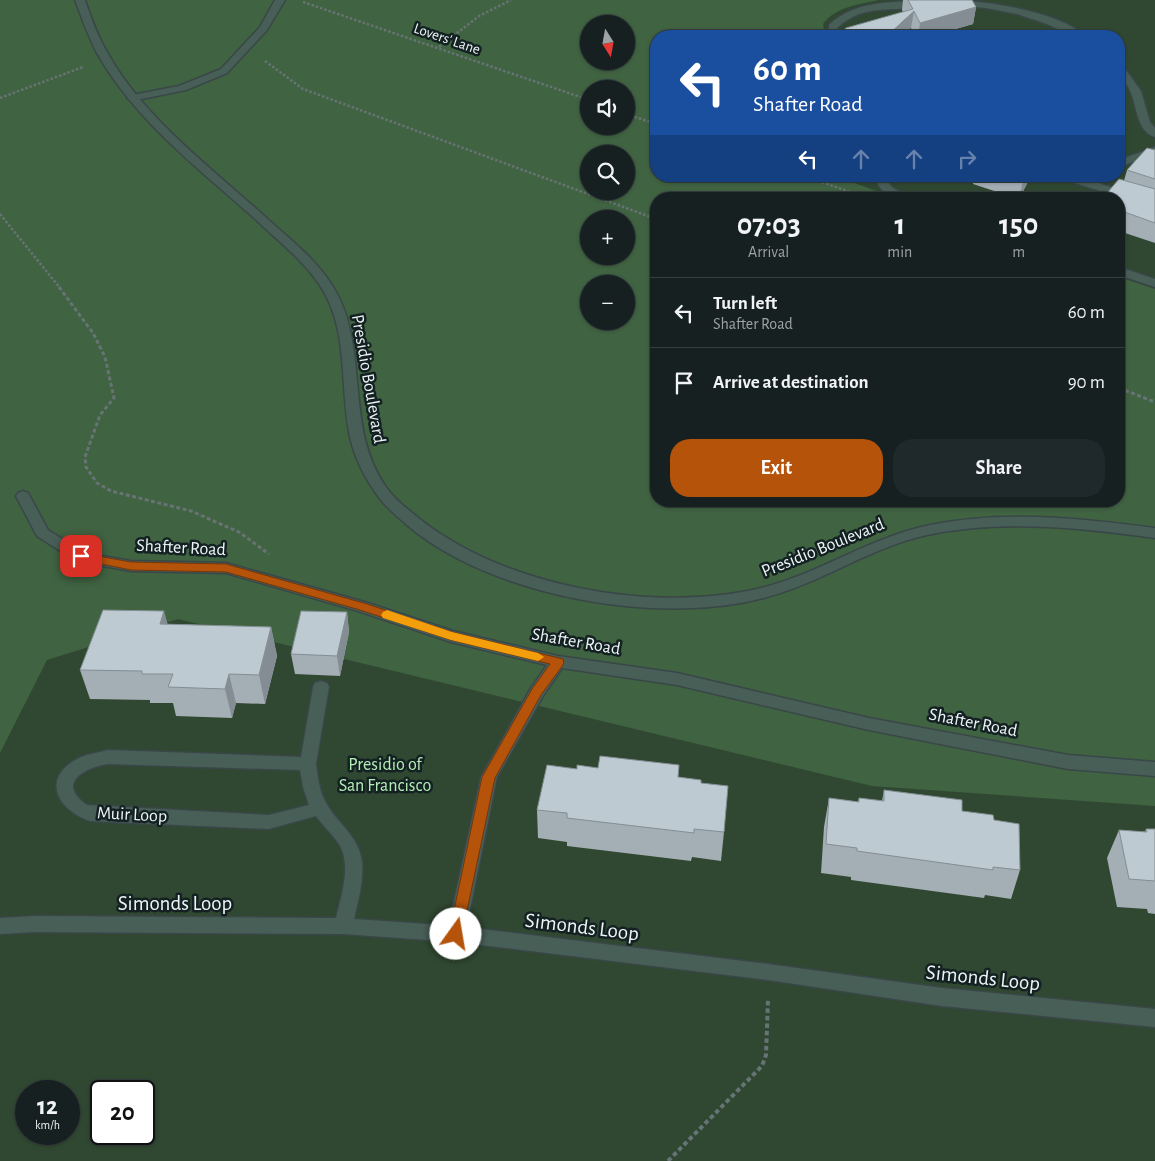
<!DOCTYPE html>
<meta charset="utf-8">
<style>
body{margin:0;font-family:"Alegreya Sans",sans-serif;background:#1f282a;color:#f1f3f6;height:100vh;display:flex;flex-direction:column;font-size:19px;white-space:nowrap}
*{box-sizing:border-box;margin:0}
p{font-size:16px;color:#9ea3a5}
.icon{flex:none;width:28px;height:28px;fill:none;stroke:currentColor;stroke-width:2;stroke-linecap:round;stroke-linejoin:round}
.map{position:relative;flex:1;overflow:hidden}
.drawer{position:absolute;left:650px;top:192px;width:475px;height:315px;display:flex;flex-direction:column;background:#162021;border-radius:20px;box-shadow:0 1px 4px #0004,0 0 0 1px #353e3f}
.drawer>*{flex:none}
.hud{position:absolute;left:650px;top:30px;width:475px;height:152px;border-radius:20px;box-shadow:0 1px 4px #0004,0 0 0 1px #353e3f;background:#1a4fa0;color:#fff;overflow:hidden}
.needle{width:32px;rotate:169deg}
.buttons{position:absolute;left:580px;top:15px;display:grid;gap:10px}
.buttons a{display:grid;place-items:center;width:55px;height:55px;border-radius:50%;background:#162021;box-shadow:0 1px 4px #0004,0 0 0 1px #353e3f;font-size:25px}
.speed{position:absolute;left:15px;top:1080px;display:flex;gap:10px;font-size:25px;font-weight:700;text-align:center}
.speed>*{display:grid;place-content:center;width:65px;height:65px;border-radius:50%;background:#162021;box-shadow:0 1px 4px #0004,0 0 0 1px #353e3f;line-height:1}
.speed small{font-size:12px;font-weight:400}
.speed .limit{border:2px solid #111;border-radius:8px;background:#fff;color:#111}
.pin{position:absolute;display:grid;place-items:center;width:42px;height:42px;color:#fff;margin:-21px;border-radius:10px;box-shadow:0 2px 8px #0006}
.me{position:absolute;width:55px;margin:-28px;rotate:13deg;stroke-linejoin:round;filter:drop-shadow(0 0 4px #0008)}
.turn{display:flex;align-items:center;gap:18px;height:105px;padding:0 20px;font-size:22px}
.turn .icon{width:65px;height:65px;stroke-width:2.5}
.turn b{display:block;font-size:35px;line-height:42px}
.lanes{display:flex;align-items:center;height:48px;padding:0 20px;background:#0003;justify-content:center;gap:25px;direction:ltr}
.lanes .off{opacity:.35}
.eta{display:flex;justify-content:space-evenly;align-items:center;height:85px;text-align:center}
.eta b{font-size:30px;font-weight:700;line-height:35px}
.action{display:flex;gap:10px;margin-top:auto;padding:10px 20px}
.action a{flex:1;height:58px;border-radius:20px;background:#b45309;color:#fff;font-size:20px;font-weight:700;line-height:58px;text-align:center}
.action a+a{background:#1f282a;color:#f1f3f6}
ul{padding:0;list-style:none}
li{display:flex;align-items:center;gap:15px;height:70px;padding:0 20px;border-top:1px solid #353e3f}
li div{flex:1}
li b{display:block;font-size:19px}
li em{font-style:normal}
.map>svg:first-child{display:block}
.green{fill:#304831;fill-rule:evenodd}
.forest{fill:#406342;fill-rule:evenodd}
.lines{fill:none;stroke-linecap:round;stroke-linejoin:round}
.service-casing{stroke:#3a4748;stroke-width:3}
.minor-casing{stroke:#3a4748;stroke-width:3}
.tertiary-casing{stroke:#3a4748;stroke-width:3}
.path-far2{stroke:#677374;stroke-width:2.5;stroke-dasharray:2.5 2;stroke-linecap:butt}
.path-far1{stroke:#677374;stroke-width:3;stroke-dasharray:4 2.5;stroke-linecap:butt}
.path{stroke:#677374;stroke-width:4;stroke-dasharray:4.5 3;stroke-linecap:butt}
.service{fill:#485f58;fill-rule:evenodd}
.minor{fill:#485f58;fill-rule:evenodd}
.tertiary{fill:#485f58;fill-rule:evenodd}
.wall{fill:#a3aeb5}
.shaded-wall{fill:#848d93}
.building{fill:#bdcad2;stroke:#848d93}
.route{fill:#b45309;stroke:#753606}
.slow{fill:#f59e0b}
.labels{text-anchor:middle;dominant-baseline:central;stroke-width:5;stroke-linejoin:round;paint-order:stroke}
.far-street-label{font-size:15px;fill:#edf5f6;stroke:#142122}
.street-label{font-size:18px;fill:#edf5f6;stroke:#142122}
.park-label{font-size:18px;fill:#b3edb6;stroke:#142122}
.near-street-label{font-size:21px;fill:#edf5f6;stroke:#142122}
</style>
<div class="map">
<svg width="1155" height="1161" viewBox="0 0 1155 1161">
<rect width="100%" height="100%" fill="#1d2b2c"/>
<path class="green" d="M0,0H1155V1161H0ZM589,24H626V61H589ZM656,36H1119V176H656ZM589,89H626V126H589ZM589,154H626V191H589ZM656,199H1119V501H656ZM589,219H626V256H589ZM589,284H626V321H589ZM26,1091H69V1134H26ZM101,1091H144V1134H101Z"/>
<path class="forest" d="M0,0H878C858,5 835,7 823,24L825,36H656V176H841L843,179L899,199H656V501H1119V277L1155,289V806L872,786L178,619L47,660L0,753ZM589,24H626V61H589ZM589,89H626V126H589ZM589,154H626V191H589ZM589,219H626V256H589ZM589,284H626V321H589Z"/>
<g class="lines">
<defs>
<g id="service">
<path d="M1155,147V154L1119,167V160Z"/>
<path d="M1096,176H1108L1097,187H1089L1087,185Z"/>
<path d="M23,491L28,493L48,530L85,553L131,561L226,563L368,603L453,631L558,656L677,673L869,718L1068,755L1155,762V776L1068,769L869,730L677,685L562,668L543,696L497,777L465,934L463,940L456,942L449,940L447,934L481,777L531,688L547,665L451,642L358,611L226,573L131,571L76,561L37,536L16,496L18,493Z"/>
</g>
<g id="minor">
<path d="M275,0H285L267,30L227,73L186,90L132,101L127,98L132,95L179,86L221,69L260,27Z"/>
<path d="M953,0C987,1 1061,12 1085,36H1073L1047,24L1017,14L986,8L950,5V1Z"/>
<path d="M923,1L926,2V6C893,13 865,2 837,28L839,36H829V25C854,1 890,2 923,1Z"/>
<path d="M1119,64L1122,65L1141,91L1150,122L1155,128V137C1137,132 1137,107 1131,93C1127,81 1118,77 1119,64Z"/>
<path d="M875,176H886C891,195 904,189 916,199C896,199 881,198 875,176Z"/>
<path d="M1058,176H1075L1155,201V208L1059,178Z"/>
<path d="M1119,267L1155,279V287L1119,275Z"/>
<path d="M321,681L327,683L329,687L316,764C318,776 319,791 325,801C336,823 359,835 362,862C364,881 358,901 354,919L456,926L768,964L942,988L1155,1009V1027L942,1006L768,980L456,942L343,934L35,932L0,934V918L35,916L336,918C341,896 352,866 339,844C332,834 323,826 316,816L269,829L90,821C60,811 40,781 75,760C85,754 97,753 108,750L301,757L313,687L315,683ZM108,764L300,770L303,787L309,805L269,815L87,805C56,784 83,768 108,764Z"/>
</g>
<path id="tertiary" d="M75,0H85C91,18 97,35 107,52C142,116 209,166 262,214C286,236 314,257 332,285C371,346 343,426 386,487C394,499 405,507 416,516C501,587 658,615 765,587C822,572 871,537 930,525C1004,510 1081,518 1155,528V538C1081,528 1002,519 927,535C871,547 823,582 767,597C661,627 492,597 407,525C398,517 389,510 381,500C367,482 355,460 350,437C339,386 350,329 319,284C302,259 276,239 254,218C198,168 134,119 97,53C88,36 82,18 75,0Z"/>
</defs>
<use href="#service" class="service-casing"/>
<use href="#minor" class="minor-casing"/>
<use href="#tertiary" class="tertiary-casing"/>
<g class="path-far2">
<path d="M303,2L589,100"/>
<path d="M439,47L479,16L511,0"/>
<path d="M265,61L303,89L656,219"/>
<path d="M0,98L83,67"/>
<path d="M626,114L656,124"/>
<path d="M805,176L861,196"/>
<path d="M0,214L60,288"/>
</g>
<g class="path-far1">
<path d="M59,287L93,333L105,357L114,398L100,415L85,457L86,467L97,483L111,491L191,511L239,532L269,554"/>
<path d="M1119,388L1155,402"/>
</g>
<path class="path" d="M668,1161L762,1066L766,1055L768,1000"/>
<use href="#service" class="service"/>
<use href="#minor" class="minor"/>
<use href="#tertiary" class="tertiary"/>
</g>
<g class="wall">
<path d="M897,0H972L976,7L973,24L931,36H915L902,10L903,0Z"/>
<path d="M1155,150V243L1119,231V199L1127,170Z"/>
<path d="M974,176H1031L1019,199L973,184Z"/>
<path d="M347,612L349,632L340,676L295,674L291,654Z"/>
<path d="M168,624L271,627L277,656L265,704L236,703L232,718L176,716L173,703H150V700L90,699L80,670Z"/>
<path d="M678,777L701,783L724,832L721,861L692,857L691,861L567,846V842L538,838L537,810Z"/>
<path d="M884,790L994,820L1020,870L1011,899L985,895L984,898L851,880V877L821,873L824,827L829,798L858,802L859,798L882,801Z"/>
<path d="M1146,829H1155V914L1148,913L1147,909L1117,907L1107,858L1119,830L1145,832Z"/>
</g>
<g class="shaded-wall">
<path d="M976,7L973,24L931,36H918L920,23Z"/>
<path d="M914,11L911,28L903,36H887Z"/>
<path d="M1025,176H1031L1019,199L1023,181Z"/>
<path d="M164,611L172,640L160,624Z"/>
<path d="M347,612L349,632L340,676L337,656Z"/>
<path d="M271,627L277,656L265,704L259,675Z"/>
<path d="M229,674L236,703L232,718L225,689Z"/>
</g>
<g class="building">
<path d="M908,0H972L976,7L920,23L914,11L887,36H837L846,28L913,9Z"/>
<path d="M1147,148L1155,150V179L1127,170Z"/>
<path d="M1010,176H1025L1023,181Z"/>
<path d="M1119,179L1155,189V223L1119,210V199H1102Z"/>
<path d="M103,610L164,611L160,624L271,627L259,675L229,674L225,689L168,687L173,674H142V671L80,670Z"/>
<path d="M301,611L347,612L337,656L291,654Z"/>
<path d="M600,756L679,765L678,777L701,780V783L728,786L724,832L694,829V833L567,818V813L537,810L547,765L577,769V765L598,768Z"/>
<path d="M884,790L962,800V811L993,815L994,820L1019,824L1020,870L993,867V870L857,851V848L826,844L829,798L859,802V798L884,801Z"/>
<path d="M1146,829H1155V881L1129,879L1119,830L1147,832Z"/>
</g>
<path class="route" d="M81,553L131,562L226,564L367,604L452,632L563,659L564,662L563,665L541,695L495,778L461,939L456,940L451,939L449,934L482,777L532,689L550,664L451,640L360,610L226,572L131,570L77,559L76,556Z"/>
<path class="slow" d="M387,610L452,632L538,653L544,657L538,661L451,640L383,618L381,615L383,612Z"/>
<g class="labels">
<g class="far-street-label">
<text transform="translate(447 39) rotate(19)">Lovers' Lane</text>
</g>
<g class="street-label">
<text transform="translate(368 379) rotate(80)">Presidio Boulevard</text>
<text transform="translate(181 548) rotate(3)">Shafter Road</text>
<text transform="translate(823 548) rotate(-22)">Presidio Boulevard</text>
<text transform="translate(576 642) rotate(10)">Shafter Road</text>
<text transform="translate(973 723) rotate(11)">Shafter Road</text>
<text transform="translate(132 815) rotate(3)">Muir Loop</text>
</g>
<g class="park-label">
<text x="385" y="765">Presidio of<tspan x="385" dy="21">San Francisco</tspan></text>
</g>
<g class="near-street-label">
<text x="175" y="903">Simonds Loop</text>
<text transform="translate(582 927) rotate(7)">Simonds Loop</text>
<text transform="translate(983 978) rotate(6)">Simonds Loop</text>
</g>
</g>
</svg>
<div class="buttons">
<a><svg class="needle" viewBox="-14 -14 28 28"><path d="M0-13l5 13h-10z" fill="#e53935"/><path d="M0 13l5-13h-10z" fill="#9ea3a5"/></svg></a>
<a><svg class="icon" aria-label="sound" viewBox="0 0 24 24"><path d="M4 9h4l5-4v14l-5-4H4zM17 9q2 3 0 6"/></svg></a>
<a><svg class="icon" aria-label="search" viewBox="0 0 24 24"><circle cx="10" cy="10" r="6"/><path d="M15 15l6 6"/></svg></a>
<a>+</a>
<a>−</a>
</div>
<div class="speed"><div>12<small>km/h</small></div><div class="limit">20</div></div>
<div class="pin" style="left:81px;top:556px;background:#d93025"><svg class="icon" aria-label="arrive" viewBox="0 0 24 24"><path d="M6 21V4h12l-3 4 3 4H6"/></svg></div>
<svg class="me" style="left:456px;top:934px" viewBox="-20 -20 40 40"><circle r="19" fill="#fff"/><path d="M0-13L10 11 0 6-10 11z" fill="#b45309"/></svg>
<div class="hud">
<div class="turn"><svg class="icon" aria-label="left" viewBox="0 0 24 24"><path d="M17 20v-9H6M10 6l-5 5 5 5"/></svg><div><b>60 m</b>Shafter Road</div></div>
<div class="lanes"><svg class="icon" aria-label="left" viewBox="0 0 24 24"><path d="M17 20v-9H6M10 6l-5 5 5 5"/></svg><svg class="icon off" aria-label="ahead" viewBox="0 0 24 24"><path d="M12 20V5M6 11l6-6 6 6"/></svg><svg class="icon off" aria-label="ahead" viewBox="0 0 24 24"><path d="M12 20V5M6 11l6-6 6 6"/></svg><svg class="icon off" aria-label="right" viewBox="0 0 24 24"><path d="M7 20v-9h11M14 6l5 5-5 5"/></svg></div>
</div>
<section class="drawer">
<div class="eta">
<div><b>07:03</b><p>Arrival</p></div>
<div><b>1</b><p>min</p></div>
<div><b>150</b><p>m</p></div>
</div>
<ul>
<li><svg class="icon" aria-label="left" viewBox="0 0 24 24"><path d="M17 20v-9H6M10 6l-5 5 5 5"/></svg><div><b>Turn left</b><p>Shafter Road</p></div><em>60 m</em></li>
<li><svg class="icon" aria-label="arrive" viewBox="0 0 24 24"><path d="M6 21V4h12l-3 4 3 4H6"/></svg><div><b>Arrive at destination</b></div><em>90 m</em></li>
</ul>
<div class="action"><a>Exit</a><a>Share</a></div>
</section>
</div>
